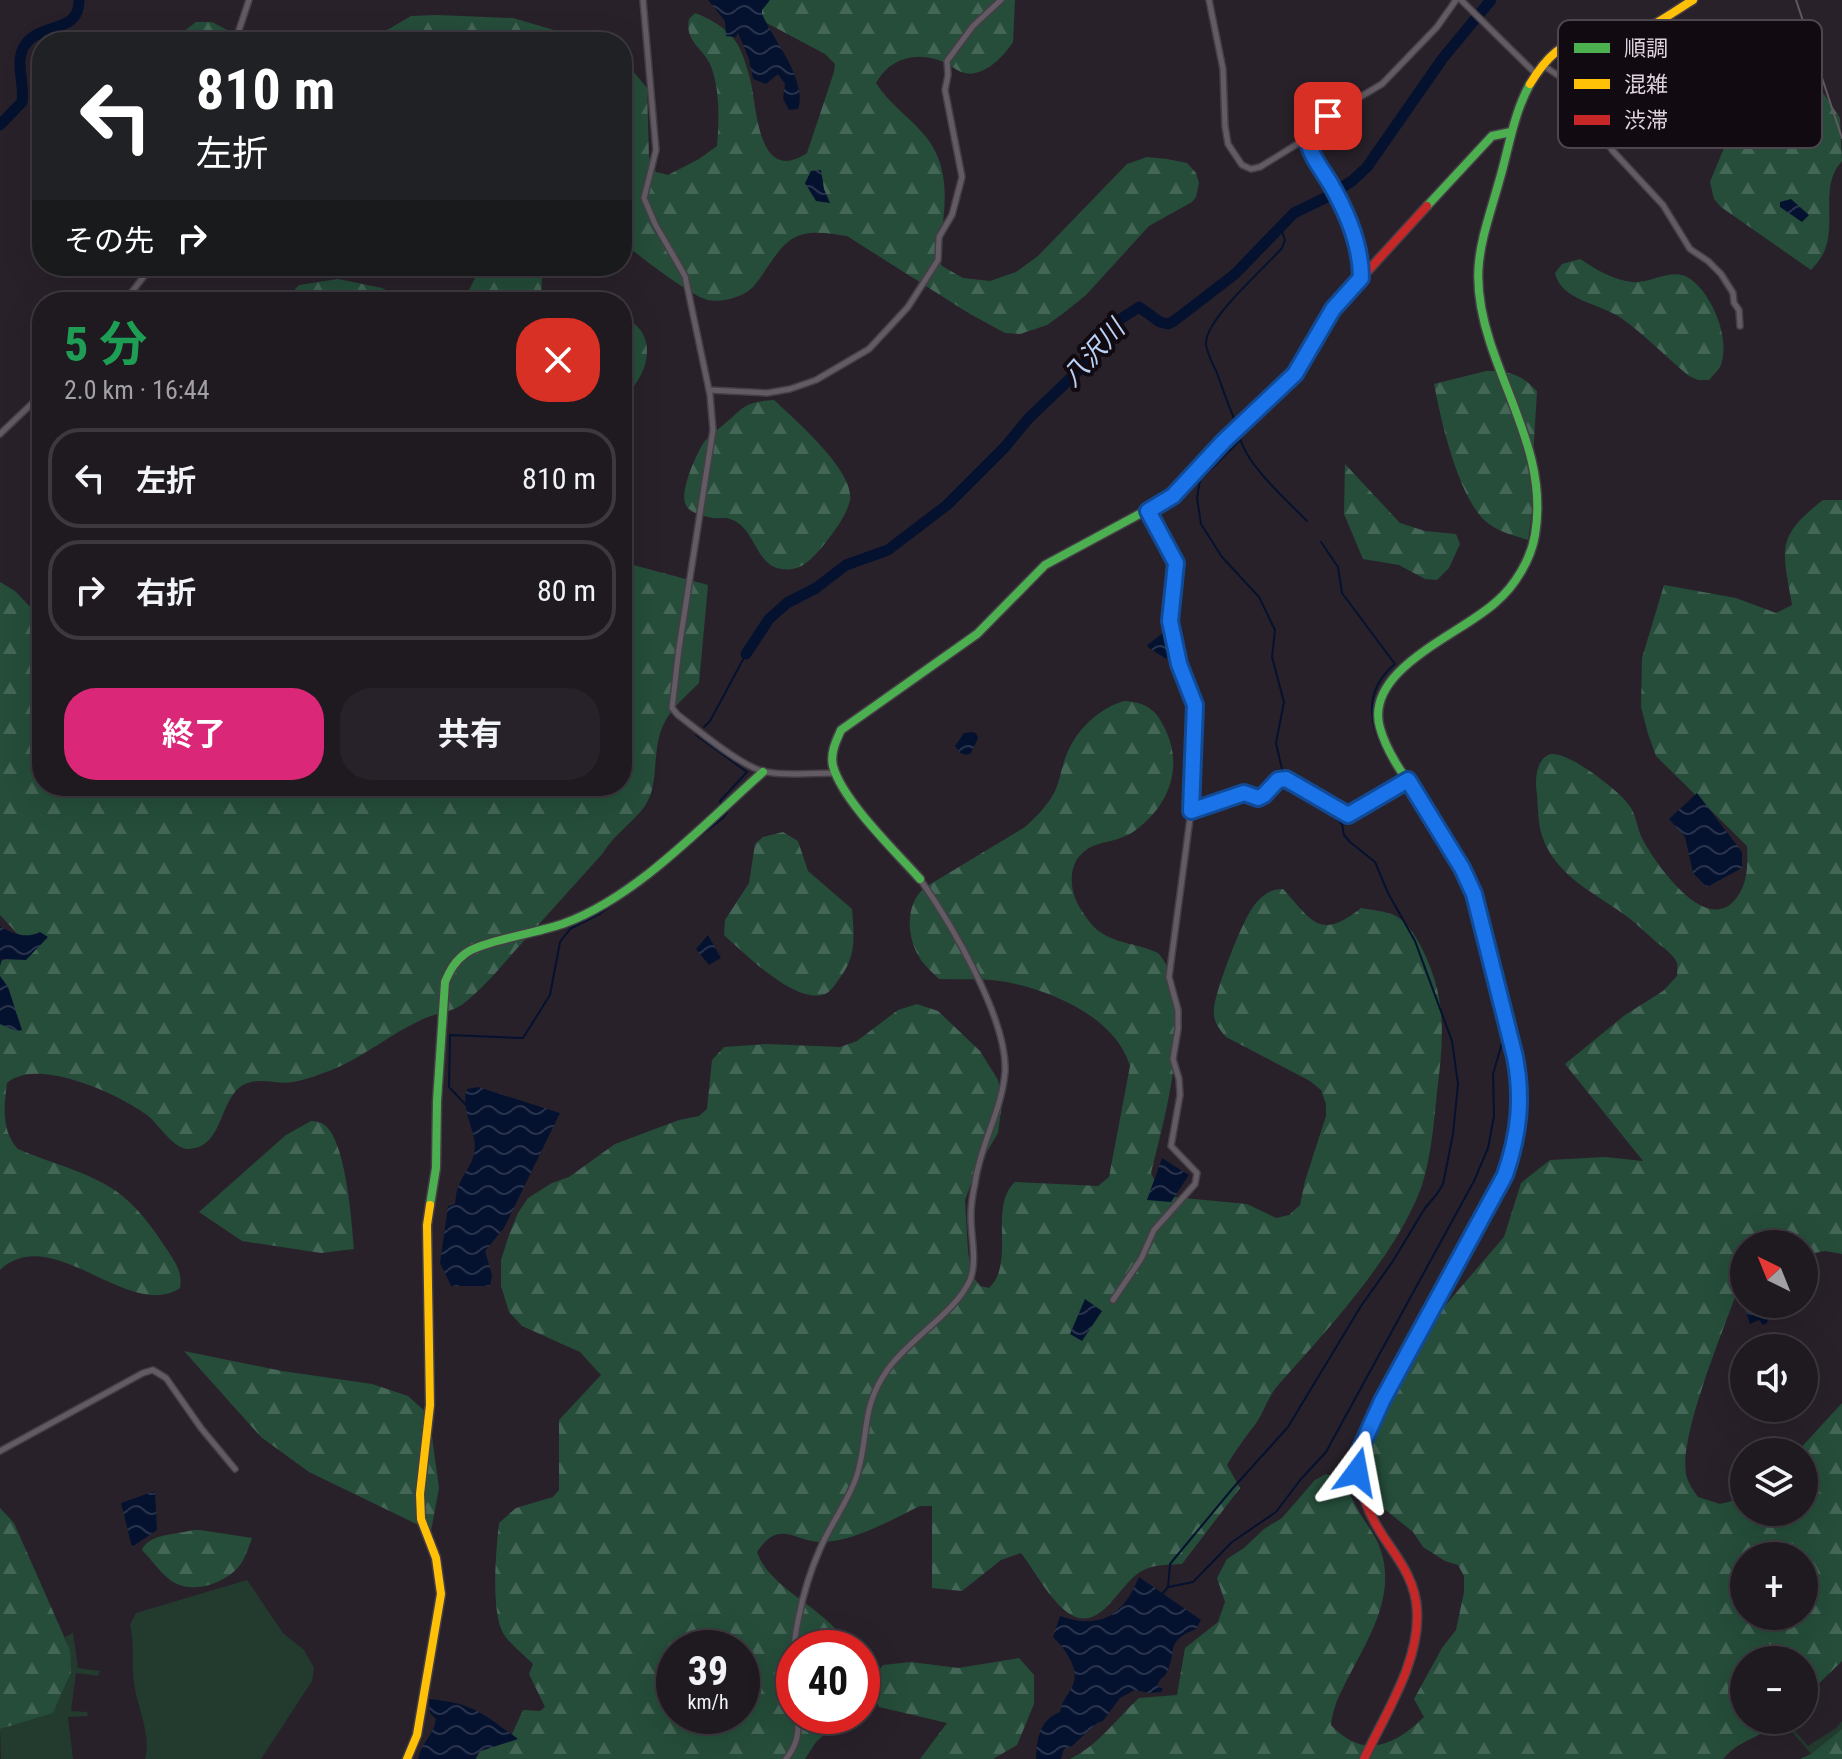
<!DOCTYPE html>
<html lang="ja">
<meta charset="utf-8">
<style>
body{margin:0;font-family:"Roboto Condensed","Noto Sans JP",sans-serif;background:#272229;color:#f1f3f6;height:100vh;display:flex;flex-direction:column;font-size:30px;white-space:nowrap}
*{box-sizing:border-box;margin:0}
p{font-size:26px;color:#a1a0a5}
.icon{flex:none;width:44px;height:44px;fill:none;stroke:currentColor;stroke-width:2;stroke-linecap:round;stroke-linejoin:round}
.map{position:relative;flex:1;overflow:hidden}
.side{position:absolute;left:32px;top:292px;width:600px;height:504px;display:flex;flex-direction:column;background:#1f1920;border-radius:32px;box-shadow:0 8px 32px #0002,0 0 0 2px #3c383e}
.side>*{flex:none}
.banner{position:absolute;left:32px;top:32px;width:600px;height:244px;border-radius:32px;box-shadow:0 8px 32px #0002,0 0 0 2px #3c383e;background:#202124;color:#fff;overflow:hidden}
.needle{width:52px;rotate:317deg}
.tools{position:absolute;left:1730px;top:1230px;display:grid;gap:16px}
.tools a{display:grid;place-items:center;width:88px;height:88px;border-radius:50%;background:#1f1920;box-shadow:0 8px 32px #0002,0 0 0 2px #3c383e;font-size:40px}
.speed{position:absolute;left:656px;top:1630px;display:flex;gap:16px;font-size:40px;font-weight:700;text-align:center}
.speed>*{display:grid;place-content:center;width:104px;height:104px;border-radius:50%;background:#1f1920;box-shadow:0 8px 32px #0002,0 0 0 2px #3c383e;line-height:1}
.speed small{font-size:20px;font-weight:400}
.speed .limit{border:12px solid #d22;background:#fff;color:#111}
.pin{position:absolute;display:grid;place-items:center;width:68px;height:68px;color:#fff;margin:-34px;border-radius:16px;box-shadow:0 4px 12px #0006}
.me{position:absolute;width:88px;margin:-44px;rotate:13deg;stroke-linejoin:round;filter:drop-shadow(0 0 6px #0008)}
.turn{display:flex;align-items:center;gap:28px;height:168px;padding:0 32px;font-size:36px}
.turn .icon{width:104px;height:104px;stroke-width:2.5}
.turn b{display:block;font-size:56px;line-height:68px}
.then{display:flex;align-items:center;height:76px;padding:0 32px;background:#0003;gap:16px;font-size:30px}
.round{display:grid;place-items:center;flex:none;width:84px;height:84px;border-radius:32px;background:#272229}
.headline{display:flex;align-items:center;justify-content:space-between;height:136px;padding:0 32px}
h1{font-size:48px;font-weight:700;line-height:60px;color:#1e9e55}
.button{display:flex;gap:16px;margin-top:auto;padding:16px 32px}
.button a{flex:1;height:92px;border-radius:32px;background:#db2777;color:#fff;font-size:32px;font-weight:700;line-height:92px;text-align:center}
.button a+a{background:#272229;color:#f1f3f6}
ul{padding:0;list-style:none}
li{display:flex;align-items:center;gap:24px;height:100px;margin:0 16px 12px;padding:0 16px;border:4px solid #3c383e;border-radius:32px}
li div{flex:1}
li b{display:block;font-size:30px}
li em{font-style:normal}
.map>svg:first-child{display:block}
.green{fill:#223b2e}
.forest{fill:url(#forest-firs);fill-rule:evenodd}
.water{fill:url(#water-waves)}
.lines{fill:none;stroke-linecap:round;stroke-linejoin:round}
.stream{stroke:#05122f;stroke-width:2}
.river{stroke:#05122f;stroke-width:11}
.street-casing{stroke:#453e46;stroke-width:8}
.fast-casing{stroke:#453e46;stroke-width:11}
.slow-casing{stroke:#453e46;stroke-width:11}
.jam-casing{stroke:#453e46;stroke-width:11}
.street{stroke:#625b63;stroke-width:5}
.fast{stroke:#4caf50;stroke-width:8}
.slow{stroke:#ffc107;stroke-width:8}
.jam{stroke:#c62828;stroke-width:8}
.rail{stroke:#5f585f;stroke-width:2}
.route-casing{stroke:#114b97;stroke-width:20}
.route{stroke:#1a73e8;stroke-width:14}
.labels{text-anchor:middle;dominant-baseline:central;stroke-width:8;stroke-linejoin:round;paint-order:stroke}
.water-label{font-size:26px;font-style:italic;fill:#bad1f6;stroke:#110a11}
.key{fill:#110a11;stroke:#4e464e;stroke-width:2}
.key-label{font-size:22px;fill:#dcd1dc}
</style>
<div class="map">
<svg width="1842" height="1759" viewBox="0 0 1842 1759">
<defs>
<pattern id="forest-firs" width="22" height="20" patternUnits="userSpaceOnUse" patternTransform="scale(2)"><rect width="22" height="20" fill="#254d3a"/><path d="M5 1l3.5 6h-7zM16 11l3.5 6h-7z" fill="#446656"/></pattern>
<pattern id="water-waves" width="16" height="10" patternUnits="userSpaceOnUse" patternTransform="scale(2)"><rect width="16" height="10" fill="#05122f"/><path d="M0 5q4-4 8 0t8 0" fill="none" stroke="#29334d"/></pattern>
</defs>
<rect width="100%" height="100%" fill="#29212a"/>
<g class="green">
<path d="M247,1580L283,1633L304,1650L314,1668L312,1681L261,1759H145C152,1736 137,1707 134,1683C131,1663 135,1645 130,1625L136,1613Z"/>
<path d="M73,1633L78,1668L100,1671L98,1676L76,1673L71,1711L87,1712L88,1716L68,1717L73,1759H1L0,1729L53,1712C65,1686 77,1665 65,1637Z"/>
<path d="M1842,1721V1729L1811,1754L1790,1729L1794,1726V1730L1808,1746L1836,1728Z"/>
</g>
<g class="forest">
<path d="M744,0H1015L1013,42C1005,54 991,70 975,73C963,76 955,68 946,63C918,50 890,57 876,83C887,101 904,113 919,129C956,167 944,211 938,259L942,266L963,278L990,281L1016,272L1038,256L1127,164L1147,157L1167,159L1187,163L1196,173L1199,183L1196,197L1192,202L1149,226L1086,295L1065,312L1047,325L1020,334L1005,333L970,314L847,236C833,234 818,231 804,234C780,239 768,270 754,286C744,297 722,303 708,300C692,297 636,254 622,241V58L647,88L649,157L656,172L668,175L699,159L717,146C719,121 720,93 712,69C706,49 684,43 689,19L695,13C709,18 727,28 736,42C743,52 748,71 751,83C757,111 759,185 807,153L834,72L835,64L825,54L748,13Z"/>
<path d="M437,15L513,18L595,42H367L411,16Z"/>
<path d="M196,22H212L250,42H178L179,35Z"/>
<path d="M1801,70L1822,91L1840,118L1842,161C1818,187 1838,225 1823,254C1820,260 1815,265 1811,270L1721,207L1714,199L1710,182L1738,114L1783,75Z"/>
<path d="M1580,259C1595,269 1613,280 1632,282C1649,284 1671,268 1687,277C1711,290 1731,339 1721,365C1719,370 1713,375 1709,380H1698L1689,376C1666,357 1645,335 1621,318C1600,303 1561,301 1555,273L1562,264Z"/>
<path d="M481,266H546L542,274L541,302H463Z"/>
<path d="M338,279L382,288L409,302H283L299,285Z"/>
<path d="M622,317C661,332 649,377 622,398Z"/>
<path d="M1486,371C1509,371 1521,374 1537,391L1532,474L1534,499L1528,540C1512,535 1495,531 1483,519C1457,491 1441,421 1434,384Z"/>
<path d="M774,400C794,419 855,471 850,500C847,515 832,535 822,547C810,561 800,572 781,569C754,564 756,527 730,519C725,517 718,519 712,518C704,516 689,513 686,505C679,493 695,458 701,447C707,436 713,434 722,426C744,408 742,402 774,400Z"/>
<path d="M1345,464L1400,523L1425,531L1456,534L1460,544L1449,568L1437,580L1425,579L1399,565L1363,559L1344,514Z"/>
<path d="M1823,500H1842V1254L1825,1251L1804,1255V1244H1744V1280L1741,1281C1726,1324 1679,1434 1686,1474C1688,1483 1693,1490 1698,1497L1720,1504L1744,1498V1512H1804V1452H1797L1842,1403V1661L1804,1698V1660H1744V1720H1781C1762,1738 1741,1738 1723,1759H1070C1100,1744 1115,1720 1139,1698L1177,1695L1185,1648L1218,1622L1225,1602L1217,1578L1227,1559L1244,1548L1264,1529L1282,1518L1315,1480L1326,1474C1345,1480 1352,1499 1361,1515C1366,1524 1373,1532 1377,1541C1399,1588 1372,1633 1350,1674C1341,1692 1333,1705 1331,1725C1363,1759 1393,1747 1424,1717L1414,1699L1442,1648L1456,1630L1464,1592V1576L1458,1565L1445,1561L1423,1547L1413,1532L1378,1504L1370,1483V1444L1386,1409L1437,1315L1504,1237L1521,1183L1550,1160L1605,1157L1643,1161L1565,1064L1625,1015L1663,991L1677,976C1677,972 1678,967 1677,963C1674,955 1663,947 1656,942C1647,934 1638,925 1629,918C1597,894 1556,877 1542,836C1538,823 1538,807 1537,794C1535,783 1535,762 1548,755C1564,747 1623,793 1631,808C1636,816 1637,827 1641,836C1653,861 1702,931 1732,903C1748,888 1748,865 1747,846L1656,756L1648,734L1641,707L1642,658L1664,585L1736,598L1776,613L1792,605C1783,550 1774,538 1823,500ZM1744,1556H1804V1616H1744Z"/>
<path d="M622,562L708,585L699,683C682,700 664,714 659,738C653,761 658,786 645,806C633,823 614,834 603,853C576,883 549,913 522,943C503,964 485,987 463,1004C452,1012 436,1013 423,1019C394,1032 363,1057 334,1069C321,1074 306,1080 293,1082C278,1085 260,1077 245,1084C218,1097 225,1148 188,1149C173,1149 158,1123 147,1115C119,1094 37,1056 7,1083C4,1105 1,1131 18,1149C50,1163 87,1171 116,1191C137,1206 152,1227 166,1248C174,1261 183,1271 180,1288C129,1322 52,1221 0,1270V961L14,957L25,942L0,915V582L15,591L37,614H42V786H622Z"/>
<path d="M1124,701C1143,702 1155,708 1163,725C1185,765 1170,806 1133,832C1121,840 1106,841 1093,846C1071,856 1068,878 1075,898C1079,908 1091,926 1100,932C1117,944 1140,944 1158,953C1199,998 1164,1120 1151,1173L1156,1183L1173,1197L1247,1204L1276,1218L1289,1215L1300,1205L1305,1181L1326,1116V1104L1321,1090L1310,1081L1226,1037C1218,1028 1213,1021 1214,1009C1216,989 1243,917 1256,903C1264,894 1271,889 1283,889C1312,921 1320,941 1361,908C1372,910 1386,911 1396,916C1414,926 1428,959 1434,978C1446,1016 1442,1052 1437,1092C1434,1122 1431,1159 1421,1188C1395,1257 1328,1329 1279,1384C1268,1396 1264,1413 1254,1426C1244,1439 1235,1451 1227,1465L1240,1488L1182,1564C1168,1565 1152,1564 1140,1572C1116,1587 1098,1641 1062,1608C1046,1593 1034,1570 1021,1553L1001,1560L962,1591L932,1588V1506H920C891,1520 857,1540 824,1542C795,1543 780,1517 757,1552C771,1592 829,1608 849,1648H794V1716H845L816,1742L805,1759H476L480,1751L517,1739L512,1734L523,1710L540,1711L545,1707L529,1674L533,1664C523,1654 508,1643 502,1631C491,1607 496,1550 499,1523L516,1508L553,1497L559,1490V1420L601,1375L580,1352L522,1326L509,1312L501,1286V1260L509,1235L518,1213L528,1198L552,1183L569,1177L615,1144L679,1120L699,1116L707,1109L712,1060L724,1047L766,1044L840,1047L857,1041L898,1010L917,1004L938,1011L980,1051L998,1080L1002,1103L998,1133L976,1170L965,1200L968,1252L972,1275L980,1286L989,1288C1016,1263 988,1207 1015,1182L1098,1186L1109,1177L1130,1066C1116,1018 1053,991 1007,982C985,978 961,980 939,979C933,973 926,967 921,960C907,939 904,906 924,888L1025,827C1036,817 1047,806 1054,793C1060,782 1061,768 1066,756C1076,730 1098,709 1124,701ZM674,1648H742V1716H674Z"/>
<path d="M783,832L798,841L808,871L852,909C854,935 857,957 839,979C836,983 832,990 827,993C799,1008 744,953 724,935L725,920L749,883L755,844L763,837Z"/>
<path d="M311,1121C314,1121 321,1122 323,1124C346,1137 352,1224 354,1249L321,1253L242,1241L199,1212L286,1135Z"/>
<path d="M184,1351L282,1371L372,1384L408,1396L429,1415L439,1488L431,1531L309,1472L261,1437Z"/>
<path d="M0,1508L14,1523L70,1650L71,1672L53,1713L0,1729Z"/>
<path d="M193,1530H200L252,1538C249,1546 246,1555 242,1562C230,1582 194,1595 173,1582C162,1575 151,1559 142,1550C149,1533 177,1535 193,1530Z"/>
<path d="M1019,1658L1034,1675V1704L1017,1745L993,1759H920L947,1723L879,1707C872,1695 874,1675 883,1665L911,1662L958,1668Z"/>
<path d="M1842,1729V1759H1800L1811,1754Z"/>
</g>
<g class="water">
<path d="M708,0H770L762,10V14C774,41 808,81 798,109L789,110L783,99L785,84L778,74L766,84L753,79L749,59L738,33L736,37L726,36L725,21Z"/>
<path d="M821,170L824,189L830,203L816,201L805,183L811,171Z"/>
<path d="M1791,199L1809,215L1802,222L1780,207V202Z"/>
<path d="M1167,630L1173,651L1166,659L1149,648L1147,645Z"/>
<path d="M971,732L976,733L978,738L971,753L966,755L960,753L955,746L964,733Z"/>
<path d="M1697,793L1742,852V868L1707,887L1693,873L1685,837L1669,819Z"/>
<path d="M0,926C13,934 26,939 40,932L48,937L26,960L2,959L0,966Z"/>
<path d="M708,935L721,958L709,965L696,949Z"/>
<path d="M0,976L8,987L22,1030L17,1031L0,1024Z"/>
<path d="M478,1087L560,1113L504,1228L485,1251L492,1275L490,1286H451L440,1263L448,1206L455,1204C456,1198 456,1190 459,1185C466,1168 478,1160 474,1138C471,1123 461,1105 467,1089Z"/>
<path d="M1162,1158L1189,1175L1171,1202L1147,1200Z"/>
<path d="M1085,1299L1102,1311L1082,1341L1070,1334Z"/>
<path d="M1743,1303L1775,1304L1774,1309L1770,1313L1767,1323L1763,1325L1759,1320L1750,1324Z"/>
<path d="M155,1491L157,1530L132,1547L121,1503Z"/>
<path d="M1139,1577L1201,1620L1196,1629C1166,1641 1177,1648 1168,1670C1165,1678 1159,1678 1157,1686L1163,1688L1161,1692L1149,1693L1135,1690L1120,1698L1103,1721L1097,1723L1072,1746L1064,1749L1061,1759H1036C1037,1739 1039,1720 1060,1712C1062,1701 1066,1698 1071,1689C1082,1671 1066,1650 1053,1637L1060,1616C1100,1630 1123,1616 1139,1577Z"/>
<path d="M429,1699C474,1703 483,1714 518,1739L480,1751L475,1759H418C421,1743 434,1735 436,1719L430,1713Z"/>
</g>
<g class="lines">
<g class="stream">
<path d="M1237,425C1228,406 1224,392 1217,373C1213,364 1207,354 1206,344C1205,319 1265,268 1282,248L1285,240L1280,226"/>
<path d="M1239,431C1240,460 1287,500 1307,521"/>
<path d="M1239,441L1200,480L1197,498L1201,524L1222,557L1259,597L1275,630L1272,657L1284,702L1276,743L1282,769"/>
<path d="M1321,542L1338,567L1342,593L1395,664C1360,693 1370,729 1391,763"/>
<path d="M704,727L710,721L746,654"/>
<path d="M696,735L747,772L720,801L721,803"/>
<path d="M657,870L724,817L727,812"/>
<path d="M466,1105L449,1087L450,1035L523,1038L550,995L560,942L570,929L601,913L617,901"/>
<path d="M1169,1587L1193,1582L1232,1542L1276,1512L1301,1479L1326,1452L1474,1181L1488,1148L1494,1116L1493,1074L1504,1036L1476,910L1461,877L1409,792"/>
<path d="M1163,1593L1168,1587L1170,1564L1233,1488L1288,1427L1361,1306L1393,1261L1425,1208L1437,1194L1443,1184L1453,1134L1458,1084L1452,1041L1415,941L1388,893L1375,862L1350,842L1344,835L1342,824L1334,816L1285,785"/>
</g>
<g class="river">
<path d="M0,125L22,102C25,84 14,61 25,45C40,22 80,34 79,0"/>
<path d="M746,654L769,619L787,603L816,588L846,565L888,550L947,505L1005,447L1028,419L1099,351L1108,330L1116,322L1139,307L1160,322L1168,324L1174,321L1235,274L1294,213L1327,197L1352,181L1367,167L1443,58L1491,0"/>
</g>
<defs>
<g id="street">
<path d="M643,0L656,150L644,198L655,224L685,276L710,395L713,430L679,648L672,708L678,715C698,730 743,768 766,772C788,776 812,773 834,773"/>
<path d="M1209,0L1223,69L1225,126L1228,144L1242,165L1251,169L1260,167L1307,138L1328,116L1382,84L1437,27L1456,0"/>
<path d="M1461,0L1537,75"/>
<path d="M235,42L249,0"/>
<path d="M1544,66L1571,84L1612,150L1663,205L1690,249L1708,261L1721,274L1733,293L1734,303L1739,310L1740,326"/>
<path d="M1307,138C1310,155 1321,168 1330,183C1346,211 1361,244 1361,277"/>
<path d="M124,302L152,266"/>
<path d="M709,390L767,393L790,389L816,380L869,349L908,307L938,260L939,237L952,215L962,177L945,90L948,75L947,61L973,26L1001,0"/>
<path d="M0,434L42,394"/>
<path d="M1191,811L1244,793L1258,798L1264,795L1278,780L1286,779L1348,815L1408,780"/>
<path d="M1113,1300L1141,1259L1154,1230L1195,1184L1197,1173L1171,1146L1180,1095L1179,1079L1173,1059L1178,1029V1010L1169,977L1191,811L1195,705L1179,664L1170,621L1176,563L1148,511"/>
<path d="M0,1451L143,1373L153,1370L166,1378L201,1428L235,1469"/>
<path d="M794,1690C788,1649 803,1587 820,1549C830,1525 847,1503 856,1478C870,1438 859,1409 888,1369C909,1339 956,1312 970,1280C978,1260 970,1234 971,1213C971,1203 973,1193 975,1183C980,1145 1002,1110 1005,1072C1008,1019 950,922 920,879"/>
<path d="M786,1759C797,1745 799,1734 798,1716"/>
</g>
<g id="fast">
<path d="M1427,206L1492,136L1511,132"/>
<path d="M1432,817C1415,790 1389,760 1380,728C1363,669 1462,634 1496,602C1515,586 1531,559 1535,535C1547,465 1511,407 1490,342C1466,268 1483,241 1502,171C1510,141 1515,111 1530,84"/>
<path d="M920,879C895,851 842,800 833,766C830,753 836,741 841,730L977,634L1045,565L1173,496L1223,442L1260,407"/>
<path d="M430,1205L436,1168L437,1101L445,982C450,970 455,961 466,953C483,941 542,932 565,923C638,896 705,823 763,772"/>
<path d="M1379,1404C1405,1357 1433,1311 1458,1264C1498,1191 1532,1136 1513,1050"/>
</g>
<g id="slow">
<path d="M1530,84C1545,59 1563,39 1594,37C1606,37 1619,37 1632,34C1654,27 1673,12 1693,0"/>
<path d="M407,1759L417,1735L441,1594L436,1558L421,1519L420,1494L430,1405L427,1225L430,1205"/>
</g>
<g id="jam">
<path d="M1260,407L1295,374L1333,309L1427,206"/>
<path d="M1432,817L1460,864L1481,913L1513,1050"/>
<path d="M1364,1759C1385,1714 1420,1662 1417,1611C1416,1585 1403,1565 1389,1545C1353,1494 1350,1460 1379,1404"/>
</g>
</defs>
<use href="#street" class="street-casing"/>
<use href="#fast" class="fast-casing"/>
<use href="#slow" class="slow-casing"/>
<use href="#jam" class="jam-casing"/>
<use href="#street" class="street"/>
<use href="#fast" class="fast"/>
<use href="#slow" class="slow"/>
<use href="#jam" class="jam"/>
<path class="rail" d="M1796,0L1842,138"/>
</g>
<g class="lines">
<defs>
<path id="route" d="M1328,116L1307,138C1310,155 1321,168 1330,183C1347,212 1361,244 1361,278L1333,309L1295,374L1223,442L1173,496L1148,511L1176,563L1170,621L1179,664L1195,705L1191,811L1244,793L1258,798L1264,795L1278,780L1286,779L1348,815L1408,780L1462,868L1474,894L1515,1057C1523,1099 1519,1134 1505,1175L1382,1401L1359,1452L1357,1472"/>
</defs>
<use href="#route" class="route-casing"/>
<use href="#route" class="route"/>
</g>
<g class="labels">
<g class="water-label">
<text transform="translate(1093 353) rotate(-48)">八沢川</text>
</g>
</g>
<rect x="1558" y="20" width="264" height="128" rx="12" class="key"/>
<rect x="1574" y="43" width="36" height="10" fill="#4caf50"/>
<rect x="1574" y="79" width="36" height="10" fill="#ffc107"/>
<rect x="1574" y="115" width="36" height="10" fill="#c62828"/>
<g class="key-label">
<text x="1624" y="56">順調</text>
<text x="1624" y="92">混雑</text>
<text x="1624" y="128">渋滞</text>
</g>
</svg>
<div class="tools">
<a><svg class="needle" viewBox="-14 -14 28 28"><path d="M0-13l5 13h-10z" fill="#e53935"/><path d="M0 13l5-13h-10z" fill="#a1a0a5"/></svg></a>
<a><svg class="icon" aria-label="sound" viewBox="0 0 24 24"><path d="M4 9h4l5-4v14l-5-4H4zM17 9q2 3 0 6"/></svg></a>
<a><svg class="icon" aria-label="layers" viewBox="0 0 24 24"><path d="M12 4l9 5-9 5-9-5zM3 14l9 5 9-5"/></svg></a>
<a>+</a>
<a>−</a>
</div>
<div class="speed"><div>39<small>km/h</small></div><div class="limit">40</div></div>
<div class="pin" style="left:1328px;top:116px;background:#d93025"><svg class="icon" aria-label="arrive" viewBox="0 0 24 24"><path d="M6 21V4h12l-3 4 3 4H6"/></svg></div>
<svg class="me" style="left:1357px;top:1472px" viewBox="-20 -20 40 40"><path d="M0-17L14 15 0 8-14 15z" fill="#1a73e8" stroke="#fff" stroke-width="4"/></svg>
<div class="banner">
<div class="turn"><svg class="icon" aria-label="left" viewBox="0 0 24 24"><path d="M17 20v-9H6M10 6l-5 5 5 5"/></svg><div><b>810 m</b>左折</div></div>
<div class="then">その先<svg class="icon" aria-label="right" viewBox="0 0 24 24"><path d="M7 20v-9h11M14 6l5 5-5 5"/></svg></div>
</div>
<section class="side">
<div class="headline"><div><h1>5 分</h1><p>2.0 km · 16:44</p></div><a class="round" style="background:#d93025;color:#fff"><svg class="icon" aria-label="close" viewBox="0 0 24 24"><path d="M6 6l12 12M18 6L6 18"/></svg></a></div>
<ul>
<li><svg class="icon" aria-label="left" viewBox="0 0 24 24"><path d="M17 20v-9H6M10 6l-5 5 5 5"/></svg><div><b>左折</b></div><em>810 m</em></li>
<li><svg class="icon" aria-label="right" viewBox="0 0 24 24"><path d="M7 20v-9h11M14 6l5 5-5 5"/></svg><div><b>右折</b></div><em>80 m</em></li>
</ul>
<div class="button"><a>終了</a><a>共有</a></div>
</section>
</div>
